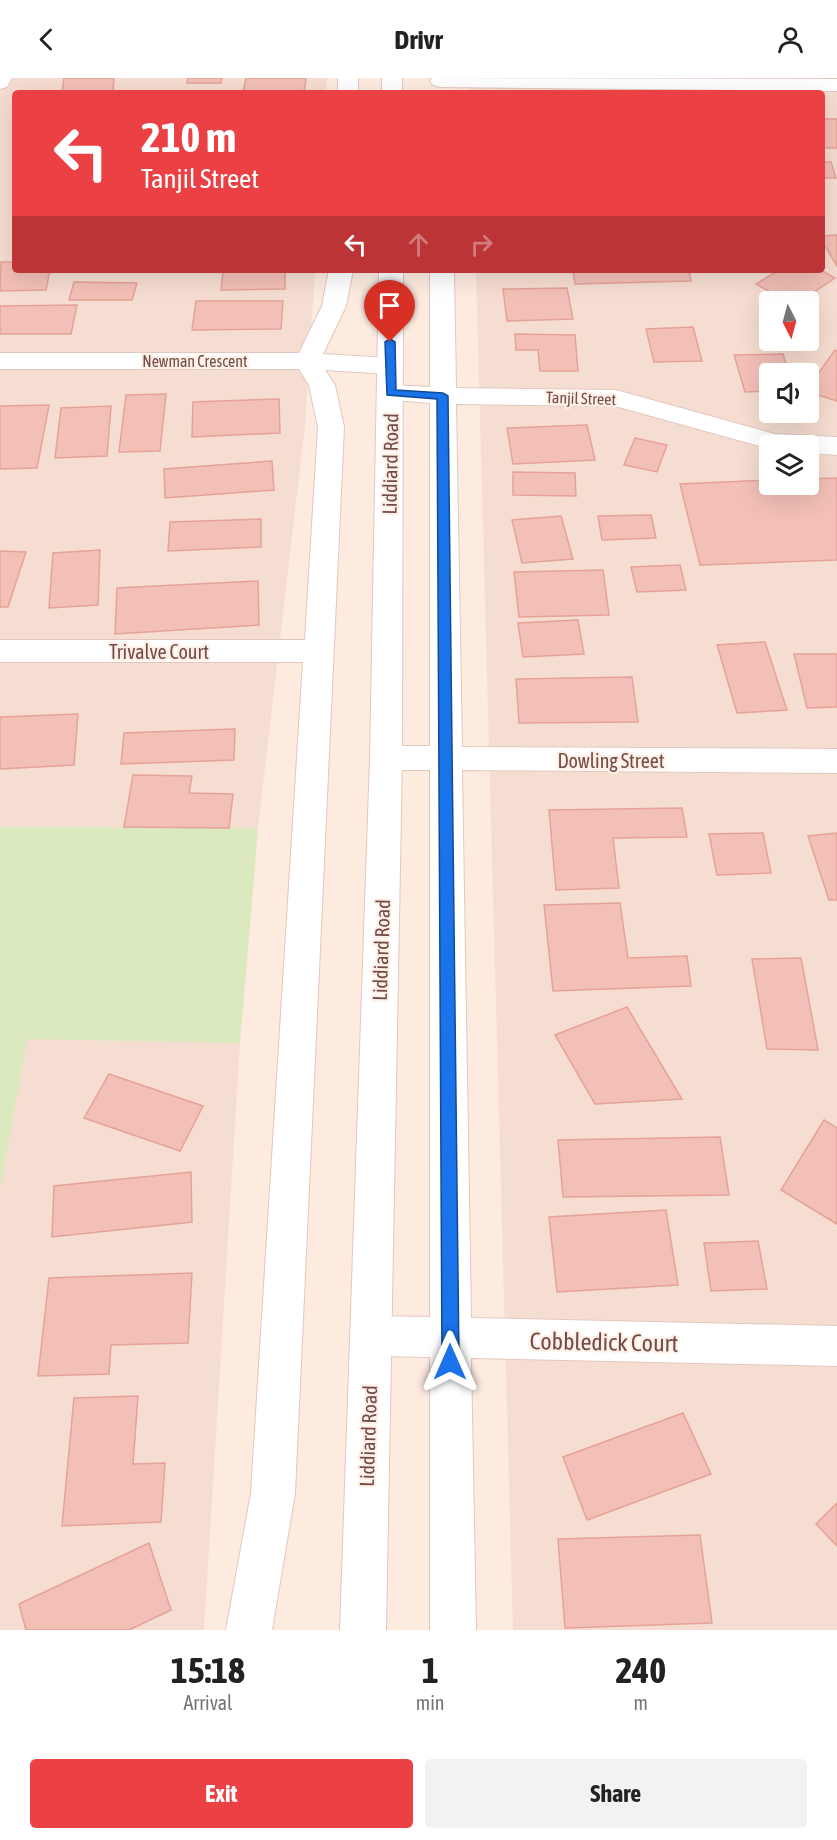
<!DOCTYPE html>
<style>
body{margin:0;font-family:"Asap Condensed",sans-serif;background:#f2f2f2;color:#222;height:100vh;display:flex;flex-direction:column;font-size:22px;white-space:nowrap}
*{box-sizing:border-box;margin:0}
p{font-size:20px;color:#767676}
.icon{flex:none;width:33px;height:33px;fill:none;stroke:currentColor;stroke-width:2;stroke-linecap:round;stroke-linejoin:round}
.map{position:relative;height:1552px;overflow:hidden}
.details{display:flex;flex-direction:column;background:#fff;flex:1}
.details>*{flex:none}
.guide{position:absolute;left:12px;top:12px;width:813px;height:183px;border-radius:6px;box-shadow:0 6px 24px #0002;background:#eb4144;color:#fff;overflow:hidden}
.needle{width:39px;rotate:174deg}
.buttons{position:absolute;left:759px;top:213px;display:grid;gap:12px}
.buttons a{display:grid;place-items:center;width:60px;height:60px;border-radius:6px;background:#fff;box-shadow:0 6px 24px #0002;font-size:30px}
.pin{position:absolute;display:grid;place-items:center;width:51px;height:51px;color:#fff;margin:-62px -26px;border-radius:50% 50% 50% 0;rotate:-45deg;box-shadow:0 0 6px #0007}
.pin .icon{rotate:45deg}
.me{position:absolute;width:66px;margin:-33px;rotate:0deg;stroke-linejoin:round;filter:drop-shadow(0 0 4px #0008)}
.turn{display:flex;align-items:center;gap:21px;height:126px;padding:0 30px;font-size:27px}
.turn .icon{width:78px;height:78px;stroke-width:2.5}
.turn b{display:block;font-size:42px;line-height:51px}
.lanes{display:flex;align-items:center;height:57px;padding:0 30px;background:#0003;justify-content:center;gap:30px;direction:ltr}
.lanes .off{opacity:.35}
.eta{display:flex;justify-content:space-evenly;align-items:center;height:102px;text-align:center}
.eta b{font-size:36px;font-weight:700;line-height:42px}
.cta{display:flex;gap:12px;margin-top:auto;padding:12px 30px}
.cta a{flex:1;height:69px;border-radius:6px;background:#eb4144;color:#fff;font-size:24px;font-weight:700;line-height:69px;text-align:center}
.cta a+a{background:#f2f2f2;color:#222}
header{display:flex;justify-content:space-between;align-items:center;height:78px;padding:0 30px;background:#fff;font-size:27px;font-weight:700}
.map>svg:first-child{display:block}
.residential{fill:#f6ddd1;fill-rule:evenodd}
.green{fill:#dbeabe}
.building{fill:#f3c0b7;stroke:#e6a297;stroke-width:1.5}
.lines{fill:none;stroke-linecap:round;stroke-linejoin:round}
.minor-casing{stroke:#e3c7bf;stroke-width:2}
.tertiary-casing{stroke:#e3c7bf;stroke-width:2}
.minor{fill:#fff;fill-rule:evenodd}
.tertiary{fill:#fff;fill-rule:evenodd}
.route{fill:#1a73e8;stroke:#114b97;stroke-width:1.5}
.labels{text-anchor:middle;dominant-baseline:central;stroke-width:4.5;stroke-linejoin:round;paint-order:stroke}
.far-street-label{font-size:16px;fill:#744c47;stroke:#fff0e7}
.street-label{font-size:20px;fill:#744c47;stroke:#fff0e7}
.near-street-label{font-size:24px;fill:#744c47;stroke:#fff0e7}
</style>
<header><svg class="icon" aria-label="back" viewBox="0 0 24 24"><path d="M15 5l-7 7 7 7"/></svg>Drivr<svg class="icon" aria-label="person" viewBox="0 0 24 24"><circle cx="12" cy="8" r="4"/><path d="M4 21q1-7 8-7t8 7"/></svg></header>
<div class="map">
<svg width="837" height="1552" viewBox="0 0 837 1552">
<rect width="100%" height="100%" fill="#fdebe0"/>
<g class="residential">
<path d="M0,0H327L326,15H15V192H315L305,347L258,750L240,965L204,1552H0Z"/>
<path d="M469,0H837V1552H513L476,192H822V15H470ZM770,224H808V262H770ZM770,296H808V334H770ZM770,368H808V406H770Z"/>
</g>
<path class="green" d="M0,749L258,750L240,965L27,961L0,1111Z"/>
<g class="building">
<path d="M64,0H114L113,15H62Z"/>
<path d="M188,0H222L221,5H187Z"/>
<path d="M246,0H306L304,15L243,14Z"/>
<path d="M822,41H837V70H823Z"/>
<path d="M822,84H831L836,100H822Z"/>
<path d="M837,157V188L822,163V158Z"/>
<path d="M1,184H15V192H50L46,212L0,213Z"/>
<path d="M223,192H285V211L221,212Z"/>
<path d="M573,192H689L691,203L575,206Z"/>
<path d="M779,192H821L835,200L799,224H789L756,206Z"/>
<path d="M74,204L137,205L132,222H69Z"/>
<path d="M567,210L573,241L507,243L503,211Z"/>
<path d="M196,223H283L281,251L192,252Z"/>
<path d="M77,227L71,256H0V228Z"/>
<path d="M693,249L702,283L654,284L646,251Z"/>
<path d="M515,256L575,257L578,293H540L538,272H516Z"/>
<path d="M835,272L837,273V323L808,314V310Z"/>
<path d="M783,276L789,296H770V313L745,314L734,277Z"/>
<path d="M166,316L160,373L119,374L126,317Z"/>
<path d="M279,321L280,355L192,359L193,324Z"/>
<path d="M49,327L37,390L0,391V328Z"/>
<path d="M111,328L107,378L55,380L61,330Z"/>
<path d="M587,347L595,382L513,386L507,350Z"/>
<path d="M635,360L667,367L657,394L624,387Z"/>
<path d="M272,383L274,412L165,420L164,391Z"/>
<path d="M513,394L575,395L576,418L513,417Z"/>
<path d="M837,400V482L700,487L680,406L770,402V406H808V401Z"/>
<path d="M651,437L656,460L602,462L598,438Z"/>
<path d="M561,438L573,481L522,485L512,442Z"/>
<path d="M261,441V469L168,473L170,444Z"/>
<path d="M100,472L98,527L49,530L53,475Z"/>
<path d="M0,473L26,474L8,529H0Z"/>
<path d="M680,487L686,512L637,514L631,489Z"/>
<path d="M603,492L609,537L519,539L514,494Z"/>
<path d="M258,503L259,547L115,556L117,510Z"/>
<path d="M578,542L584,576L523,579L518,545Z"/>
<path d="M765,564L787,632L737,635L717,567Z"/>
<path d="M794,576H837V629L807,630Z"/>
<path d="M632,599L638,644L519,645L516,601Z"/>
<path d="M78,636L74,687L0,691V639Z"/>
<path d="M235,651L234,682L121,686L124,655Z"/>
<path d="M133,697L192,698L189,715L233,716L229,750L124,749Z"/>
<path d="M682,730L687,759L613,760L619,810L556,812L549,732Z"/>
<path d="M763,755L771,795L717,797L709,756Z"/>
<path d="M837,755V822H829L808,758Z"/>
<path d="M620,825L628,880L687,878L691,908L553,913L544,827Z"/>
<path d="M801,880L818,972L767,971L752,881Z"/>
<path d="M627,929L682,1021L595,1026L555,957Z"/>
<path d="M109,996L203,1028L180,1073L84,1040Z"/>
<path d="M824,1042L837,1050V1146L781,1112Z"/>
<path d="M720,1059L729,1117L563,1119L558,1062Z"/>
<path d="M191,1094L192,1144L52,1159L54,1108Z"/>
<path d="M666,1132L678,1207L557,1214L549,1139Z"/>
<path d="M758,1163L767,1211L711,1213L704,1165Z"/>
<path d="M192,1195L188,1265L111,1267L109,1296L38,1298L49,1200Z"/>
<path d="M138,1318L133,1386L165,1385L161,1444L62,1448L74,1320Z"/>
<path d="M683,1335L711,1396L587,1442L563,1379Z"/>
<path d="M837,1425V1468L816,1446Z"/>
<path d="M700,1457L712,1545L565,1550L558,1461Z"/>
<path d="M149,1465L171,1532L129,1552H26L19,1526Z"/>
</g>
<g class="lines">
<defs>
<g id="minor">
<path d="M0,0H12L7,9L0,11Z"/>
<rect x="338" y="0" width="20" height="15"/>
<path d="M432,0L837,1V13L440,9L433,7L430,3Z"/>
<path d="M329,192H353L346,228L323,276L390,280L399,283L403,288L399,293L390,296L325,292L335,307L344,349L295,1415L272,1552H226L251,1415L303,584H0V562H305L318,349L309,307L299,291H0V275H299L322,228Z"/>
<path d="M430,192H454L456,310L616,312L775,356L837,359V377L808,375V368H770V371L615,328L456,326L462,669L837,671V695L462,692L471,1240L837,1248V1288L471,1280L476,1552H430V1279L371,1278L357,1272L351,1258L357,1244L371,1238L430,1239V692H386L375,688L370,680L375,672L386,668H430V325L381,321L377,315L381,309L390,307L430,309Z"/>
</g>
<g id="tertiary">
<rect x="382" y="0" width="20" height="15"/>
<path d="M379,192H403L402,680L386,1552H340L370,680Z"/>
</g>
</defs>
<use href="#minor" class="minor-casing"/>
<use href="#tertiary" class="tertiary-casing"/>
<use href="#minor" class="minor"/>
<use href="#tertiary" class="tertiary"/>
</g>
<path class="route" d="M390,261L395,264L396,312L443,315L448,318L459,1284L456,1290L450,1292L444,1290L442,1284L437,321L387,317L385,264Z"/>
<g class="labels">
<g class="far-street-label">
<text x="195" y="283">Newman Crescent</text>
<text transform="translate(581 320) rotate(2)">Tanjil Street</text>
</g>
<g class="street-label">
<text transform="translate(390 386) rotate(-89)">Liddiard Road</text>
<text x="159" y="573">Trivalve Court</text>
<text x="611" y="682">Dowling Street</text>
<text transform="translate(381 872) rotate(-88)">Liddiard Road</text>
<text transform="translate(368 1358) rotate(-88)">Liddiard Road</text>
</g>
<g class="near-street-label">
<text transform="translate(604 1264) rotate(1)">Cobbledick Court</text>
</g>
</g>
</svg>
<div class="buttons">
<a><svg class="needle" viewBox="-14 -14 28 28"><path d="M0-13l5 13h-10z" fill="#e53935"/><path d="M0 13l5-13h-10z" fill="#767676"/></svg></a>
<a><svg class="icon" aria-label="sound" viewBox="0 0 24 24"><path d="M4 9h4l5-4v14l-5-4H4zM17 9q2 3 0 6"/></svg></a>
<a><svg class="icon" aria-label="layers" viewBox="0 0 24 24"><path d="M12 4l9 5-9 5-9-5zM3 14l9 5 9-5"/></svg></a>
</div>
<div class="pin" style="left:390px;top:264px;background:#d93025"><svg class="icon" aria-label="arrive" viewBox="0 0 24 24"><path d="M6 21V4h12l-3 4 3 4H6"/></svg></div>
<svg class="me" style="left:450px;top:1284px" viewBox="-20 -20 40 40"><path d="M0-17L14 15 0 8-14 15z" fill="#1a73e8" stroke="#fff" stroke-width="4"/></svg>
<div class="guide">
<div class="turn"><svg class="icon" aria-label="left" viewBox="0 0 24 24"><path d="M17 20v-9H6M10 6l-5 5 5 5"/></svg><div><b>210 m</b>Tanjil Street</div></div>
<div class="lanes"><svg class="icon" aria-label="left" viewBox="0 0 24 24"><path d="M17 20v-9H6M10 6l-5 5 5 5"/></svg><svg class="icon off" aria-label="ahead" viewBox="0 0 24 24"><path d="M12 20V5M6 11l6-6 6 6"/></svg><svg class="icon off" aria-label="right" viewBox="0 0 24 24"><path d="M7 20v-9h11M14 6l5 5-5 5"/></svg></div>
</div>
</div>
<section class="details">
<div class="eta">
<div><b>15:18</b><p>Arrival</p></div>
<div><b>1</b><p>min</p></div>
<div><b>240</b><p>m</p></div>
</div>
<div class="cta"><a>Exit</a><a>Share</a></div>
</section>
